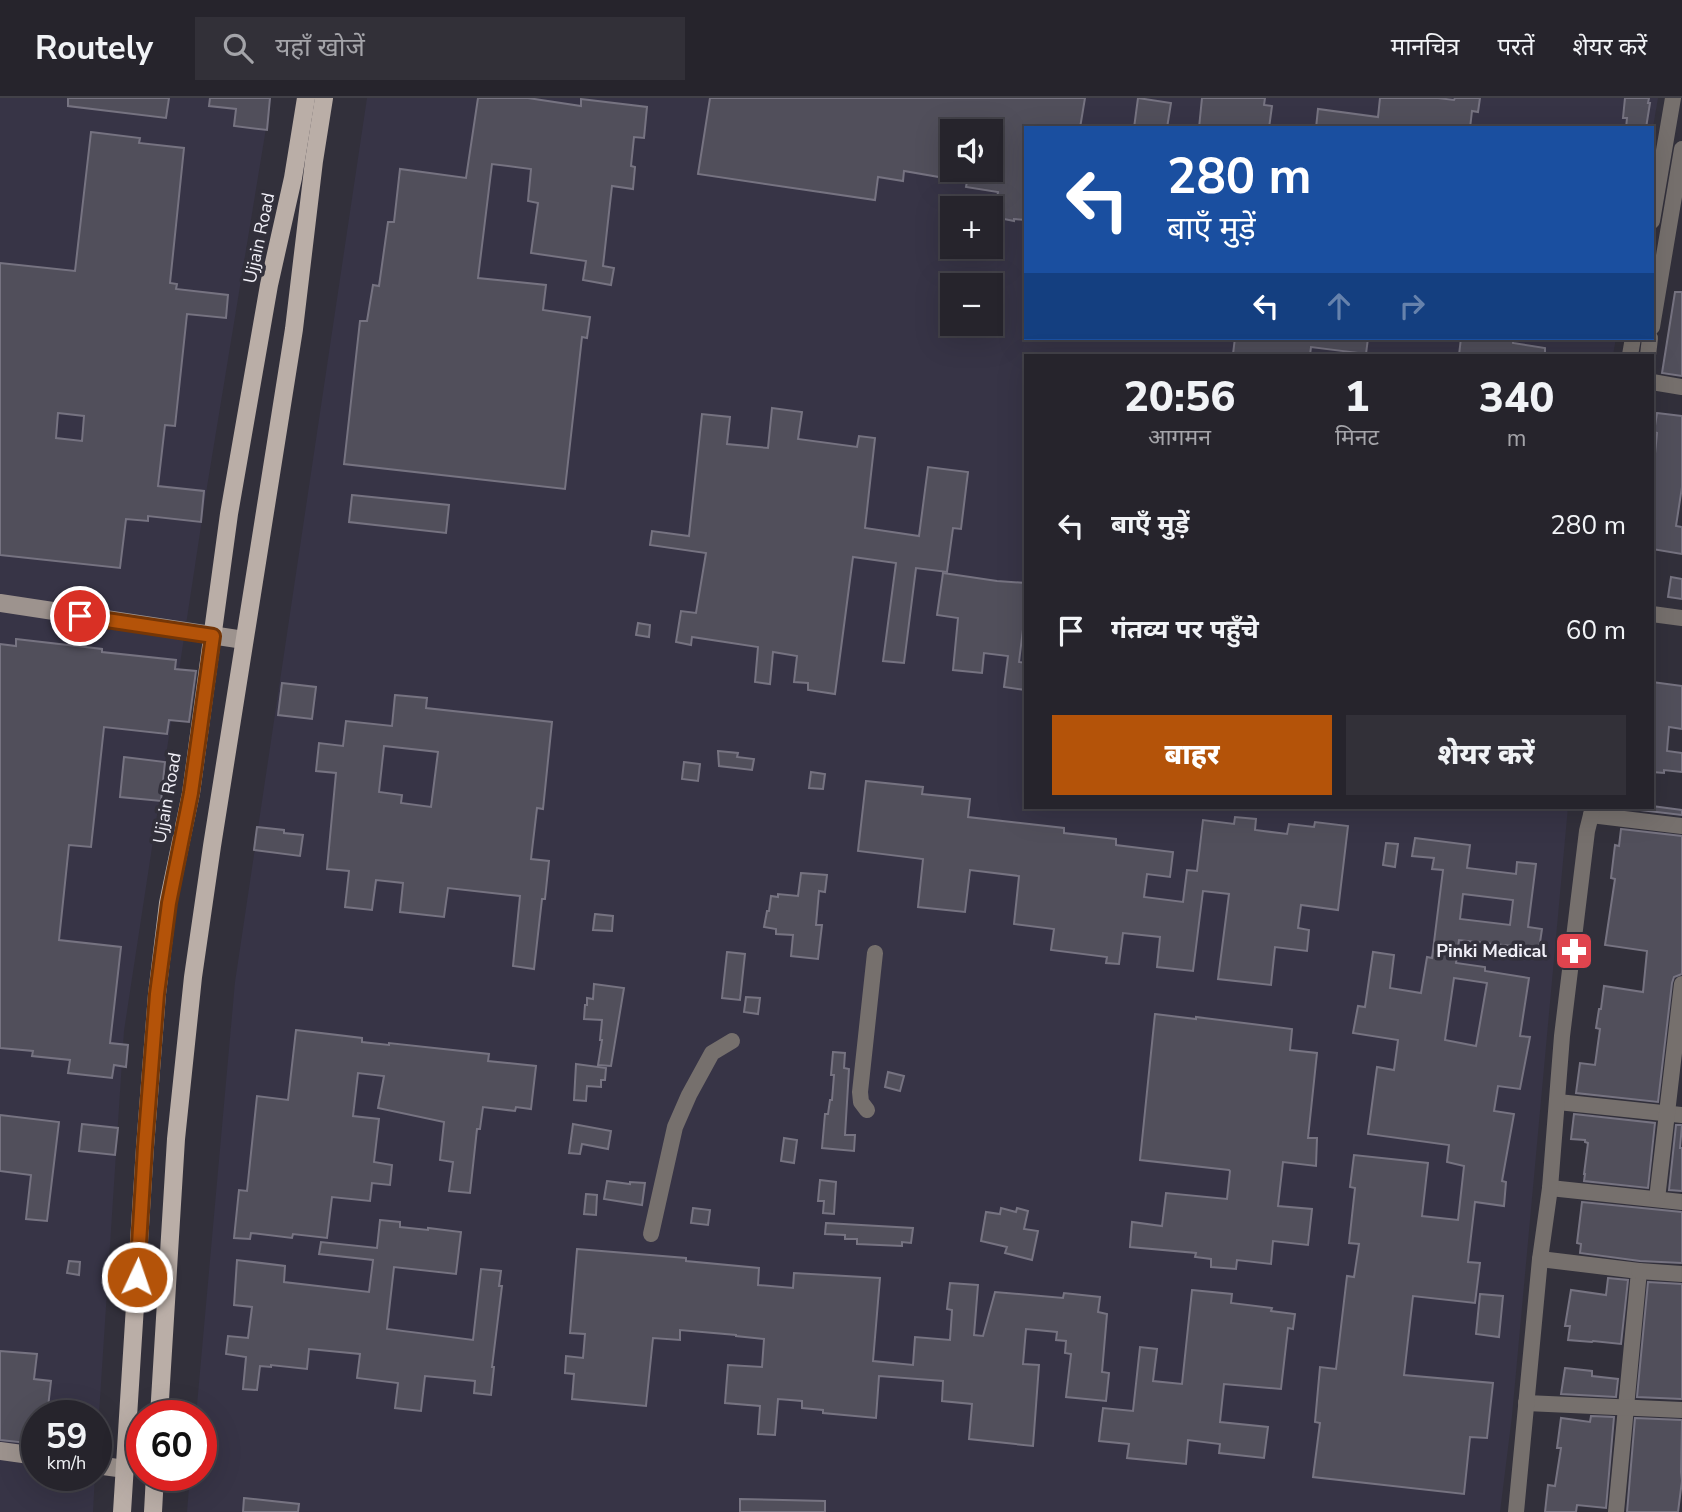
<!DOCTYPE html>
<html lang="hi">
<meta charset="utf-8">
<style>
body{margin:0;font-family:"Nunito Sans","Noto Sans Devanagari",sans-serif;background:#323038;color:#f1f3f6;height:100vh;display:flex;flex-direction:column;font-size:26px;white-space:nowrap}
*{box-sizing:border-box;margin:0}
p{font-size:23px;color:#a4a4a9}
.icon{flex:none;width:38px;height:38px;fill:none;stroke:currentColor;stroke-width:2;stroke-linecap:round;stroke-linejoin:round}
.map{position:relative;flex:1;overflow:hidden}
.details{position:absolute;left:1024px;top:256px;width:630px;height:455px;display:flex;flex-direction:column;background:#26242c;border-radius:0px;box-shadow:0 7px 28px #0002,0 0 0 2px #424148}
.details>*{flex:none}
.guide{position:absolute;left:1024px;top:28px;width:630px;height:214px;border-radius:0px;box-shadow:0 7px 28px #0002,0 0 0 2px #424148;background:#1a4fa0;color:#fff;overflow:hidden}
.buttons{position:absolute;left:940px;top:21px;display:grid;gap:14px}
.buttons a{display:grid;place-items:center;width:63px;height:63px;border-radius:0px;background:#26242c;box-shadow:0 7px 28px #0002,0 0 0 2px #424148;font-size:35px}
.speed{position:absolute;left:21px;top:1302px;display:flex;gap:14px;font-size:35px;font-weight:700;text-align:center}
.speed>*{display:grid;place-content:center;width:91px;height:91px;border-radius:50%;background:#26242c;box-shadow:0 7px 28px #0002,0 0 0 2px #424148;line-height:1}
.speed small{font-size:18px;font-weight:400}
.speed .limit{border:10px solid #d22;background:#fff;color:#111}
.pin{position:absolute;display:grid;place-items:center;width:60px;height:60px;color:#fff;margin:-30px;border:4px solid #fff;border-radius:50%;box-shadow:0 2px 7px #0007}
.me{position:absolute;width:77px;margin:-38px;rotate:3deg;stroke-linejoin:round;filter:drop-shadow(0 0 5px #0008)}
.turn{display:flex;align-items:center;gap:24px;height:147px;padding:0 28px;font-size:32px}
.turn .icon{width:91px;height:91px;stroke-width:2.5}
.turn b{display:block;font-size:49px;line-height:60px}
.lanes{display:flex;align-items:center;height:66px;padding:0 28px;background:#0003;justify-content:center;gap:35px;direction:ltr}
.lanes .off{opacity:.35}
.eta{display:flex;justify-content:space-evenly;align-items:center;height:119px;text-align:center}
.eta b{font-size:42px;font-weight:800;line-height:49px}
.primary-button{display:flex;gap:14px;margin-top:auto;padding:14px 28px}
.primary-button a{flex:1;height:80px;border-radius:0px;background:#b45309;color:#fff;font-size:28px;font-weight:800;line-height:80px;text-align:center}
.primary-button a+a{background:#323038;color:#f1f3f6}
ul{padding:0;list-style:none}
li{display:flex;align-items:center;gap:21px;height:105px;padding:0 28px}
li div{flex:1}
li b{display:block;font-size:26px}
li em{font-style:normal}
header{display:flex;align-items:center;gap:42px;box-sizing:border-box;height:98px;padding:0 35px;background:#26242c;border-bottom:2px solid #424148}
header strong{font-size:33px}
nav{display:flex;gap:38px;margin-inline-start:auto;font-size:24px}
.search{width:490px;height:63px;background:#323038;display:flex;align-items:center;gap:18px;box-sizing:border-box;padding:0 24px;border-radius:0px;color:#a4a4a9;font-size:26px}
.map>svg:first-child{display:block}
.built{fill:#373446;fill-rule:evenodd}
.building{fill:#514f5b;stroke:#767381;stroke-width:2;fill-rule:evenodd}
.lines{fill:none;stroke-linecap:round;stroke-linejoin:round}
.street{stroke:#76706d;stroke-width:16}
.secondary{stroke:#9d938e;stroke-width:18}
.primary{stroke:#baaea7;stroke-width:18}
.route-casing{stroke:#753606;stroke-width:18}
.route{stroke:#b45309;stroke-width:12}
.labels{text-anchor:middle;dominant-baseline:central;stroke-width:7;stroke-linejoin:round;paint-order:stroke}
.street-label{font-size:18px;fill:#f0eff7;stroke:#32303b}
.poi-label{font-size:18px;font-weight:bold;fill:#f0eff7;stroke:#32303b;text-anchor:end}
</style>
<header>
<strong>Routely</strong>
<div class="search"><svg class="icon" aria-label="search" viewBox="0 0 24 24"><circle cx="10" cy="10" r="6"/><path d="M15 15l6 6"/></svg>यहाँ खोजें</div>
<nav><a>मानचित्र</a><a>परतें</a><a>शेयर करें</a></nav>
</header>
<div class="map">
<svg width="1682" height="1414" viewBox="0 0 1682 1414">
<rect width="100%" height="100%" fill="#32303b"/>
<g class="built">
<path d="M0,0H271L207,389L124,933L96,1362V1318H37V1377H95L93,1414H0Z"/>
<path d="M367,0H1658L1652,35V30H1026V240H1616L1613,257H1026V709H1568L1512,1318L1500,1414H187L190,1377H201V1318H196L235,884ZM952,33H990V72H952ZM952,110H990V149H952ZM952,187H990V226H952Z"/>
</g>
<g class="building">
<path d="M68,0H169L166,20L68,8Z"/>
<path d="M210,0H270L267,32L234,28L236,11L209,8Z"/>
<path d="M478,0H528L581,8V1L647,9L644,40L634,39L631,68L635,69L633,91L612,88L603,168L614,170L611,187L583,182L586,163L531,155L538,105L528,103L531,71L492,66L478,180L546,187L543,212L590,219L587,240L582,239L565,391L344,366L360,223H367L373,187L379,188L388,124H394L400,71L466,80Z"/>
<path d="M710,0H1085L1080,30H1026V122L1014,121V123L994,119L998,94L966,89L969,72H990V33H952V66L941,64L939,79L904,73L903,83L878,79L875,102L698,76Z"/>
<path d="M1138,0L1171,5L1167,30H1134Z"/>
<path d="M1202,0H1265L1264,7L1272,8L1269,30H1199Z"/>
<path d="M1380,0H1438L1454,2L1455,0H1480L1478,14L1472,13L1470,30H1316L1318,11L1378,19Z"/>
<path d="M1625,0H1649L1648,5H1650L1646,30H1626L1627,20H1623Z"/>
<path d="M91,34L140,40L139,45L184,50L170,185L177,186L176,191L228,197L226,220L187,216L175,328L165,327L158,388L204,393L201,424L148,418V423L126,421L120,470L0,457V165L75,173ZM58,315L84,318L82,343L56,340Z"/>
<path d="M1675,194H1682V278L1662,275Z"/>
<path d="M1235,240H1368L1366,256L1311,249L1310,257L1233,256Z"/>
<path d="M1461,240H1513V245L1545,250V257H1459Z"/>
<path d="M772,310L802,314L798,341L857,349L859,338L875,340L865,430L919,438L928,369L968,374L961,431L953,430L947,474L916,470L904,565L883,563L896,465L853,459L835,596L808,592V585L794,584L797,558L773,554L770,586L755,584L758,549L692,539L691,547L676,544L681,513L696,515L706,455L650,447L652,433L689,438L702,316L730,319L727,346L768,350Z"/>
<path d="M1657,315L1682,318V389L1676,428L1682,429V456L1652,451L1655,421H1652V387L1657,335L1654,334Z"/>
<path d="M352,397L449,407L446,435L349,424Z"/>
<path d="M943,475L997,483L1026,485V507L1019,564L1026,565V592L1004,589L1008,558L984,555L982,575L953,572L958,520L937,517Z"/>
<path d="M1671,479L1682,481V501L1668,499Z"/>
<path d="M638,525L650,527L649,539L636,537Z"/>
<path d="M16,541L102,551V554L176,562L175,571L196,573L189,624L169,622L167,636L104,629L91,749L69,747L59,842L121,849L110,945L128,947L126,969L114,967L112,980L68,975L70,962L32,958L33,953L0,950V546L16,548Z"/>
<path d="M1652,584L1682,588V631L1669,629L1667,653L1682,655V674L1664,672V675L1652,674Z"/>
<path d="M282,585L316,589L312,621L278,617Z"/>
<path d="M395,597L427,600L426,610L552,624L543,711L537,710L531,761L549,763L545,801H542L534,871L513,868L520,798L448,790L444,819L400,814L403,785L376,782L372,812L345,809L349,773L327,771L336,675L316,673L319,645L343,648L346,623L392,628ZM384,648L438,654L431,709L401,705L402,697L379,694Z"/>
<path d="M718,653L738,655L737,659L754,661L752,672L719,668Z"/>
<path d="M124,659L165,664L161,703L120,699Z"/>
<path d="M684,664L700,666L698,683L682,681Z"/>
<path d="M811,674L825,676L823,691L809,690Z"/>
<path d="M866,683L923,689L922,696L970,701L968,719L1064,730V735L1116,741V747L1173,754L1170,779L1147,776L1144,799L1183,804L1187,772L1197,773L1203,722L1234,726L1235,719L1256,721L1255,732L1287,736L1289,726L1314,729L1315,724L1348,728L1338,812L1301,807L1298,830L1309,832L1307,853L1275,849L1271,887L1218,881L1229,796L1203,793L1193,873L1157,869L1160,839L1123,835L1119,866L1106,865L1107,859L1051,852L1054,831L1014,826L1019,778L970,772L965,814L918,809L923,761L858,753Z"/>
<path d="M1652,708L1682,712V717L1623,710L1624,709Z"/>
<path d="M257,729L284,732V735L303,737L300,758L254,752Z"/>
<path d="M1621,731L1682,738V876L1674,879L1672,885L1658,1004L1576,995L1580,965L1595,967L1600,931L1596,930L1599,911H1601L1604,888L1643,894L1647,853L1605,847L1615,781L1611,780L1615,747L1619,748Z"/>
<path d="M1415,740L1470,747L1467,770L1516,776L1517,764L1536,766L1528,829L1542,831L1539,851L1459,842L1456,865L1485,869V873L1529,880L1520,938L1530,939L1520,991L1498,988L1494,1013L1514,1016L1502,1083L1506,1084L1504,1108L1475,1104L1468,1164L1480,1165L1475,1205L1413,1198L1404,1277L1493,1285L1487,1340L1470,1339L1464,1396L1313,1379L1320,1325L1315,1324L1320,1269L1336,1271L1347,1178L1354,1179L1359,1146L1349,1145L1355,1090L1350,1089L1354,1057L1428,1065L1422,1118L1458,1122L1464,1068L1447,1064L1449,1047L1368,1036L1377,969L1394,972L1398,942L1353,935L1358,908L1365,909L1373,854L1394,857L1390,890L1421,895L1427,859L1432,860L1443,772L1432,771L1434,760L1412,758ZM1463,796L1513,802L1510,827L1460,821ZM1454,880L1487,885L1476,948L1445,942Z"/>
<path d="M1386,745L1398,746L1395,769L1383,767Z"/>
<path d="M801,775L827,777L825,794L819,793L816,827H822L818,861L791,858L793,837L776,836V831L764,829L767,813H769L771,798L778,799V796L798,798Z"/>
<path d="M595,816L613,818L612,833L593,832Z"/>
<path d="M727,854L745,856L740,902L722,900Z"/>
<path d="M594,886L624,890L611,968L598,967L602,942H600L602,922L584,921L585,907H587V900L593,901Z"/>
<path d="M746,899L760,900L758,916L744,914Z"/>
<path d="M1155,916L1196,921V919L1292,931L1290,952L1317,955L1308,1040H1317L1316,1068L1283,1064L1278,1108L1312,1111L1308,1147L1273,1143L1271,1166L1237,1162L1236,1171L1211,1169V1161L1195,1159L1196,1155L1130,1149L1132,1124L1162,1128L1166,1095L1227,1101L1230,1073L1229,1072L1140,1062Z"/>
<path d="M296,932L362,940V944L389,947V945L489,956L488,963L536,968L531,1011L516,1009L515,1013L483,1009L480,1031H477L470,1095L449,1093L453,1064L440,1062L444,1024L378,1010L384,978L358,975L353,1018L379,1021L374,1064L392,1067L390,1087L372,1085L370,1103L332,1099L327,1140L293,1136L292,1140L251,1135L250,1141L234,1140L239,1092L247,1093L257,998L288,1002Z"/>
<path d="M833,954L845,955L844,970L849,971L845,1037H855L854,1053L822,1050L825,1016H828L830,1002H832L834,977H831Z"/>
<path d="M576,966L606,970L605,982H601V989L587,988L586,1003L574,1002Z"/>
<path d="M888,974L904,978L900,993L885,989Z"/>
<path d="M1574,1016L1655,1025L1648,1090L1584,1083L1585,1076H1584L1588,1045L1585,1044V1042L1571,1041Z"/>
<path d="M0,1017L59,1024L47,1123L26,1121L31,1077L0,1073Z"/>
<path d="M82,1026L118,1030L115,1057L79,1053Z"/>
<path d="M573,1026L611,1033L608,1051L582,1046L580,1056L569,1055Z"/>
<path d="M1676,1027H1682L1680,1050H1682V1093L1669,1092Z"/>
<path d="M784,1040L797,1042L794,1065L781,1063Z"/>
<path d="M820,1082L836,1084L834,1116L823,1115L824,1103H818Z"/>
<path d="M607,1083L630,1086V1084L645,1085L642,1107L604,1101Z"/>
<path d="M586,1096L597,1097L596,1117L584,1116Z"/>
<path d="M1582,1104L1682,1114V1165L1640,1163L1580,1155L1581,1146L1577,1145Z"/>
<path d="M693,1110L710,1112L708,1127L691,1125Z"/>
<path d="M1001,1110L1016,1114L1017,1110L1028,1113L1024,1131L1038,1133L1032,1162L1005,1155L1007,1149L981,1143L986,1114L1000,1116Z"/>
<path d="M380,1122L400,1124V1129L428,1132V1130L461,1134L456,1176L394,1169L387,1231L473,1242L481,1171L501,1173L499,1188H502L492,1269H494L491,1297L474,1295L475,1283L425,1278L421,1313L395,1310L398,1285L357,1280L360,1256L309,1251L307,1271L271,1267V1269L260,1268L257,1292L243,1291L246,1259L226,1256L228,1238L248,1240L252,1209L234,1207L237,1162L285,1168L284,1184L369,1194L373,1162L319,1156L321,1144L377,1150Z"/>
<path d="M826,1125L913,1130L911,1145L902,1144V1148L857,1146V1141H845V1137L825,1136Z"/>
<path d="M577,1151L686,1160V1163L759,1170L758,1187L793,1190L794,1175L880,1180L873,1263L913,1267L915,1239L950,1242L952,1212L947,1211L950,1185L978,1187L974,1237L983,1238L995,1194L1063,1200L1064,1195L1100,1199L1098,1214L1107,1216L1102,1274L1109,1275L1106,1303L1066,1299L1071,1256L1065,1255L1066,1243L1056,1242L1057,1234L1026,1231L1023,1266L1039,1267L1033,1348L969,1341L972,1306L942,1303L943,1283L879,1278L876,1320L823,1315V1312L802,1310V1303L778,1301L775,1337L758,1336L760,1308L725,1305L728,1267L762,1269L764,1241L736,1238V1237L680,1232V1242L653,1240L646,1308L572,1301L574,1276L565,1275L566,1258L583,1260L585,1236L570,1235Z"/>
<path d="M69,1163L80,1164L79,1177L67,1175Z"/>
<path d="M1608,1180L1628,1182L1621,1246L1593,1243L1592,1244L1568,1242L1570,1228H1565L1571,1192L1606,1197Z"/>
<path d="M1648,1184L1682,1186V1301L1637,1299Z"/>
<path d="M1192,1192L1232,1196L1231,1205L1272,1210L1271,1213L1295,1216L1293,1231L1288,1230L1281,1291L1224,1286L1220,1324L1268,1329L1264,1360L1219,1355L1220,1346L1188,1342L1186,1366L1127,1360L1129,1346L1099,1343L1103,1310L1133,1313L1140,1249L1157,1251L1153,1283L1182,1286Z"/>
<path d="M1480,1196L1503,1198L1499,1239L1476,1236Z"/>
<path d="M0,1253L37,1256L34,1281L51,1283L47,1318H37V1346L0,1342Z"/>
<path d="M1565,1270L1592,1273V1278L1618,1281L1616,1299L1561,1296Z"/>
<path d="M1591,1318L1614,1319L1606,1410L1577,1407L1576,1414H1545L1548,1387L1555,1388L1561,1350H1557L1561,1320L1590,1324Z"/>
<path d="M1635,1320L1682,1322L1681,1374L1682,1383L1678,1414H1627Z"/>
<path d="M244,1400L299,1406L298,1414H243Z"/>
<path d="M740,1401L825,1403V1414H740Z"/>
</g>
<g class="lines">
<g class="street">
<path d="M1652,123L1673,0"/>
<path d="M1652,229L1682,51"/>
<path d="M1630,257L1633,240"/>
<path d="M1648,257L1650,240"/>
<path d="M1652,284L1682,289"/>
<path d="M1652,516L1682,520"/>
<path d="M1591,717L1682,728"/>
<path d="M1558,1004L1682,1017"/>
<path d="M867,1012L861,1004L860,994L875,855"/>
<path d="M1550,1090L1682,1104"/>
<path d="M1657,1101L1682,886"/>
<path d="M651,1136L675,1029L689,997L712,955L732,943"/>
<path d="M1540,1161L1639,1173L1616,1414"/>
<path d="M1639,1173L1682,1176"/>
<path d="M1526,1305L1682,1312"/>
<path d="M1516,1414L1540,1161L1550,1090L1562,938L1587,733L1593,709"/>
</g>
<g class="secondary">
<path d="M0,505L244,542"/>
<path d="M0,1353L37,1358"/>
<path d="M96,1367L125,1371"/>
</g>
<g class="primary">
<path d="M159,1318L176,1041L193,879L212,748L294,231L314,63L324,0"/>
<path d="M122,1414L145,1049L157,896L168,805L191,695L229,416L269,187L293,80L306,0"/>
<path d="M153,1414L155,1377"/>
</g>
</g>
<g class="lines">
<defs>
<path id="route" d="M80,518L213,538L191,695L169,805L157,896L145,1049L137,1179"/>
</defs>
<use href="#route" class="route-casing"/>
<use href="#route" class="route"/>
</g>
<defs>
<symbol id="pharmacy-square" viewBox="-11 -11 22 22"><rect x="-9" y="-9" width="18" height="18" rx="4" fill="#e0444e" stroke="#32303b"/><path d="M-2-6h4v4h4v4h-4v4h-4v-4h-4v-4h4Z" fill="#fff"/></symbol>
</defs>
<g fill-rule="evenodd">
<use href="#pharmacy-square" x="1552" y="831" width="44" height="44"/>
</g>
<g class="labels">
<g class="street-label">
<text transform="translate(259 140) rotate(-78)">Ujjain Road</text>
<text transform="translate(167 700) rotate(-80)">Ujjain Road</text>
</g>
<g class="poi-label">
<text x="1547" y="853">Pinki Medical</text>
</g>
</g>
</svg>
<div class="buttons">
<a><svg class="icon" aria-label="sound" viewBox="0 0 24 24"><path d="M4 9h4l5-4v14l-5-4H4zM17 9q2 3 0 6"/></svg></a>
<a>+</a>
<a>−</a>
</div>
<div class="speed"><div>59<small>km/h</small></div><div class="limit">60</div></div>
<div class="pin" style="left:80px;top:518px;background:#d93025"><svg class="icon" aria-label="arrive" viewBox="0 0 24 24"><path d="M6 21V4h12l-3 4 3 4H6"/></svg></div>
<svg class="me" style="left:137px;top:1179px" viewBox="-20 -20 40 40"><circle r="17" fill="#b45309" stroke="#fff" stroke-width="3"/><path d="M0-11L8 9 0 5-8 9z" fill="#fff"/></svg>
<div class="guide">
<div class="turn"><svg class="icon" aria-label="left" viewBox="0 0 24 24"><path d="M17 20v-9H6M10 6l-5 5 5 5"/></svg><div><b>280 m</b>बाएँ मुड़ें</div></div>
<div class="lanes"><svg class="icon" aria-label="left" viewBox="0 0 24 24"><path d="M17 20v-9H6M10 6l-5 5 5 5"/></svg><svg class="icon off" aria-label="ahead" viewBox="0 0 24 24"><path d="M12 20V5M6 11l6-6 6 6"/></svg><svg class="icon off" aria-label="right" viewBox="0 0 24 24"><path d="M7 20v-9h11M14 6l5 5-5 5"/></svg></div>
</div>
<section class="details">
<div class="eta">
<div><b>20:56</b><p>आगमन</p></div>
<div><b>1</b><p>मिनट</p></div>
<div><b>340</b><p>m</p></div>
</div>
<ul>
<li><svg class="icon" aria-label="left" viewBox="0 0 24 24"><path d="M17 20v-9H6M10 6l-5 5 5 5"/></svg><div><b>बाएँ मुड़ें</b></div><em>280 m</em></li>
<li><svg class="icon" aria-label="arrive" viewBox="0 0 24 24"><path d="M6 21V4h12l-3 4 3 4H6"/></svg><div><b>गंतव्य पर पहुँचे</b></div><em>60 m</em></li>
</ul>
<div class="primary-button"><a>बाहर</a><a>शेयर करें</a></div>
</section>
</div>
